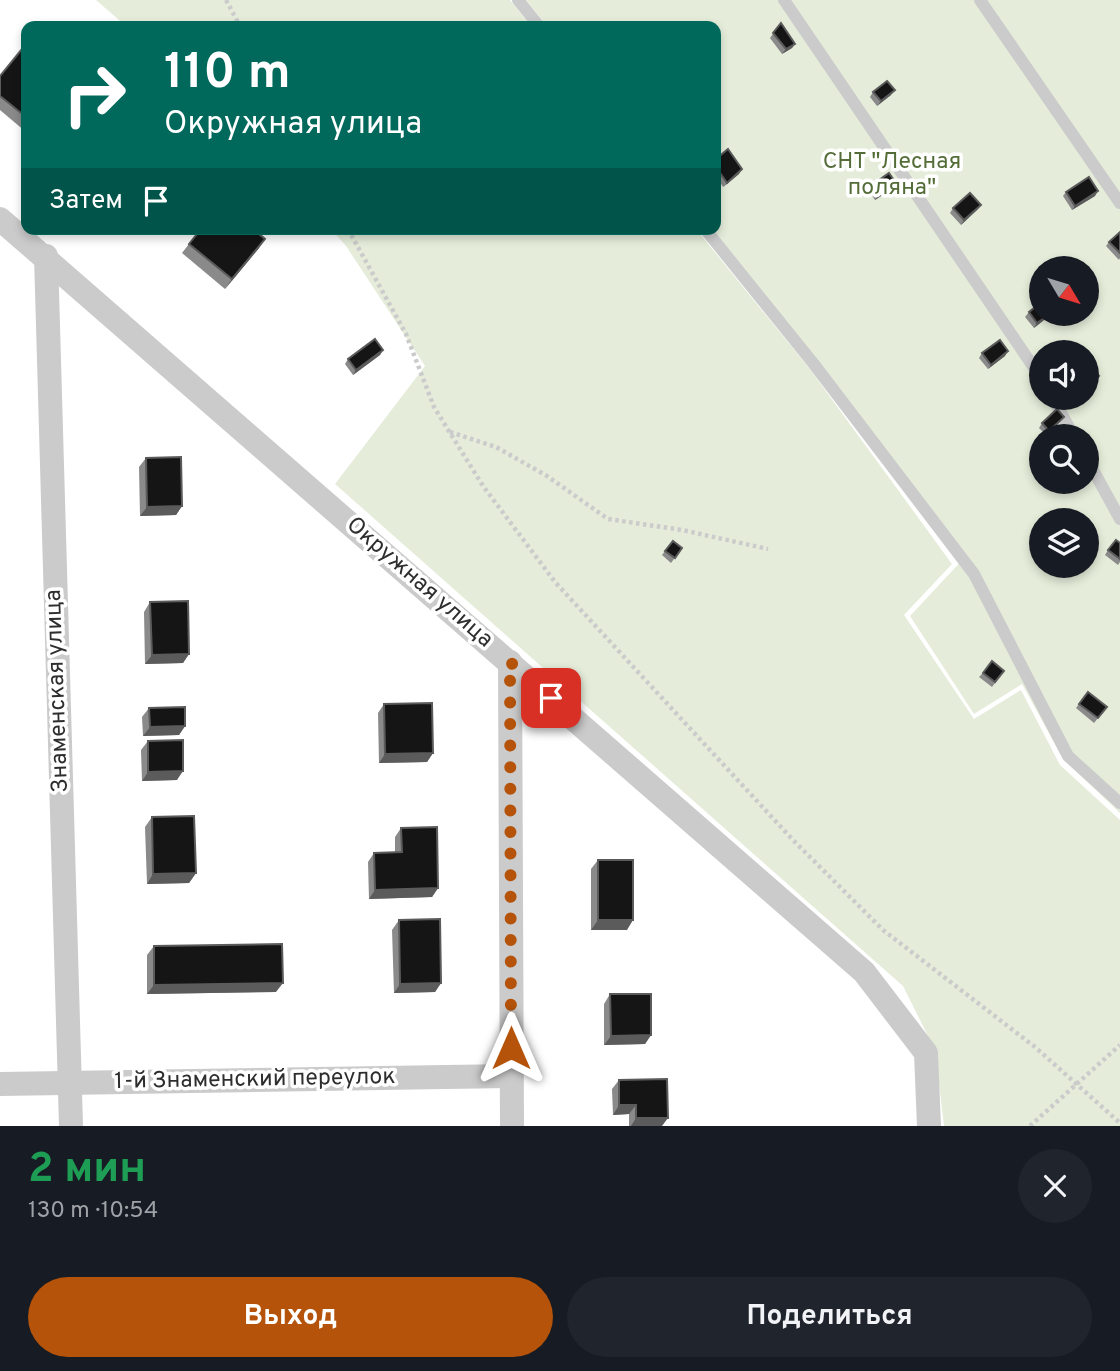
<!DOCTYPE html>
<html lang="ru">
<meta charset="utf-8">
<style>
body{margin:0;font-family:Overpass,sans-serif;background:#20242c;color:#f1f3f6;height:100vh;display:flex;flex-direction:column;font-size:26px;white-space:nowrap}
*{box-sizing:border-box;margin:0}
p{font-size:23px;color:#9ea1a6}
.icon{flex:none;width:38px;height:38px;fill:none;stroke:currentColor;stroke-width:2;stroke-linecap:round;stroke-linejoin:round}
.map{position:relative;height:1126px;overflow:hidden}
.side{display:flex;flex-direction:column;background:#171b24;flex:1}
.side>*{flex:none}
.hud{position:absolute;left:21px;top:21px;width:700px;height:214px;border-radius:14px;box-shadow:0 4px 10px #0003;background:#00695c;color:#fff;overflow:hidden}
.needle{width:46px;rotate:128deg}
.tools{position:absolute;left:1029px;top:256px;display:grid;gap:14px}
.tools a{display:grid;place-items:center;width:70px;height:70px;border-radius:50%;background:#171b24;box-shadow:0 4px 10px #0003;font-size:35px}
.pin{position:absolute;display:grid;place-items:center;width:60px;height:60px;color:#fff;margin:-30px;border-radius:14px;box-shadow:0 4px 10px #0006}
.me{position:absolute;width:77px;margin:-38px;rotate:0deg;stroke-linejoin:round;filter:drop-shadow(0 0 5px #0008)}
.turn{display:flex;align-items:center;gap:24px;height:147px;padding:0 28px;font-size:32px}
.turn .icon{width:91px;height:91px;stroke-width:2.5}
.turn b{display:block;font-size:49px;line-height:60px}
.then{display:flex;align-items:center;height:66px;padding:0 28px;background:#0003;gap:14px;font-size:26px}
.round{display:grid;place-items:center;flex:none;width:74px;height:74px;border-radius:37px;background:#20242c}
.overview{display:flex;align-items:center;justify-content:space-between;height:119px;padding:0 28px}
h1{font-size:42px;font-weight:700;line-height:52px;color:#1e9e55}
.primary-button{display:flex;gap:14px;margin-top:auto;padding:14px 28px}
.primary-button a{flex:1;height:80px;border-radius:42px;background:#b45309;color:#fff;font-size:28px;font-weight:700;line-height:80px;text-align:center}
.primary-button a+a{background:#20242c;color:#f1f3f6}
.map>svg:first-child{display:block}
.green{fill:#e5edda;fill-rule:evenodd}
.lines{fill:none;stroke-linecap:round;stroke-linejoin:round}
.path{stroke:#cbcbcb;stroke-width:4.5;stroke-dasharray:3.5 3.5;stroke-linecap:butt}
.lane{stroke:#cbcbcb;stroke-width:12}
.street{stroke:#cbcbcb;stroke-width:24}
.wall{fill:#8a8a8a}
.shaded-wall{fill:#5b5b5b}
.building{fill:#151515;stroke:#5b5b5b;stroke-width:2}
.route{stroke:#b45309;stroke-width:12;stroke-dasharray:0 21.6}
.labels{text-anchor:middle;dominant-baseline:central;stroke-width:7;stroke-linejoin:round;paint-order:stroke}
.park-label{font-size:23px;fill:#546d38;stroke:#fff}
.street-label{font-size:23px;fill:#2e2e2e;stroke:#fff}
</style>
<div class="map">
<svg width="1120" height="1126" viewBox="0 0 1120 1126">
<rect width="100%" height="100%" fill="#fff"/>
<g class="green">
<path d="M96,0H510L531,26H126Z"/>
<path d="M526,0H1120V813L1063,759L1022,684L974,714L910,616L967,555L711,229H716V26H547ZM1041,268H1087V313H1041ZM1041,352H1087V397H1041ZM1041,436H1087V481H1041ZM1041,520H1087V565H1041Z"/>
<path d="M331,229H696L809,368L952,564L904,615L974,719L1021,690L1060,765L1120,820V1126H944L935,1050L903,986L335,484L425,366L346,246Z"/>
</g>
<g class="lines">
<g class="path">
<path d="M226,0L240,26"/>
<path d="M348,229L406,334L434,407L483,486L555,582L792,839L883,930L1035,1047L1120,1123"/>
<path d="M450,432L496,447L547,476L608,519L682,530L768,549"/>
<path d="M1030,1126L1120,1045"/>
</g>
<g class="lane">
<path d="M518,0L539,26"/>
<path d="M784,0L1041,378"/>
<path d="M980,0L1120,203"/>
<path d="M705,229L813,363L974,574L1068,756L1120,803"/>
<path d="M1052,397L1074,436"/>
<path d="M1087,459L1120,519"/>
</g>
<g class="street">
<path d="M0,219L864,972L926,1053L929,1126"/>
<path d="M46,256L71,1126"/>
<path d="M510,662L512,1126"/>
<path d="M0,1084L511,1076"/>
</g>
</g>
<g class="wall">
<path d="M781,23L795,44L792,48L782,54L770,38Z"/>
<path d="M26,44V132L0,110V76Z"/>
<path d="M873,92L891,95L877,106L870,97Z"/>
<path d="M716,159L739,174L723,187L716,176Z"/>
<path d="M872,185L893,188L875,200L868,190Z"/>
<path d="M1066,192L1095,196L1072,210L1063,196Z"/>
<path d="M953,208L978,209L961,225L950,213Z"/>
<path d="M1120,232V258L1119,260L1106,246L1109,242Z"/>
<path d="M189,244L259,248L225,289L182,253Z"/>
<path d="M1029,312L1047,316L1044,320L1034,328L1025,317Z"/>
<path d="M383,350L380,355L353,375L345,364L348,359Z"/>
<path d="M982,353L1005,356L988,369L979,358Z"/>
<path d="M1060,422L1046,435L1039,428L1042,423Z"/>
<path d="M146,458L182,506L176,515L140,516L139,467Z"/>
<path d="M1120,543V562L1118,565L1105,555L1108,550Z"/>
<path d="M682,548L671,563L662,555L665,551Z"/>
<path d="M150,602L189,654L183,663L145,664L144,612Z"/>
<path d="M1004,671L992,687L979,677L983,673Z"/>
<path d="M384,704L433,753L427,762L379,763L378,713Z"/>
<path d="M1079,704L1107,707L1094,723L1076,708Z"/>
<path d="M149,708L185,726L179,735L143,736L142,717Z"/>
<path d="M148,741L177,780L142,781L141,750Z"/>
<path d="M152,817L196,873L189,883L147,884L145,827Z"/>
<path d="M401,828L438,888L432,897L369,899L368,862L374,853L395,852V837Z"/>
<path d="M598,860L627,930H591V869Z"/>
<path d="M399,920L441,983L435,992L394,993L392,930Z"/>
<path d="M154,946L276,992L147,994V955Z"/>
<path d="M610,994L651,1035L645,1044L604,1045V1004Z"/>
<path d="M619,1080L662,1126H629V1114L613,1115L612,1089Z"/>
</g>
<g class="shaded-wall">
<path d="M795,44L792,48L782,54L786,49Z"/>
<path d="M895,90L891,95L877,106L881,101Z"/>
<path d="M742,169L739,174L723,187L727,183Z"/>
<path d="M896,183L893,188L875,200L878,195Z"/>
<path d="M1098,191L1095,196L1072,210L1075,206Z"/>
<path d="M981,205L978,209L961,225L964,220Z"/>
<path d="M265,239L259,248L225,289L232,279Z"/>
<path d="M1047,316L1044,320L1034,328L1037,323Z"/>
<path d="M383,350L380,355L353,375L356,370Z"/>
<path d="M1008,351L1005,356L988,369L991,365Z"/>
<path d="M182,506L176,515L140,516L147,507Z"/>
<path d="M189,654L183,663L145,664L152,655Z"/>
<path d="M185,726L179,735L143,736L150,727Z"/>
<path d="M433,753L427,762L379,763L385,754Z"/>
<path d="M183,771L177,780L142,781L148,772Z"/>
<path d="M196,873L189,883L147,884L153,874Z"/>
<path d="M438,888L432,897L369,899L375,890Z"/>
<path d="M598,920H633L627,930H591Z"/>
<path d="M283,983L276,992L147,994L154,985Z"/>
<path d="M441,983L435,992L394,993L400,984Z"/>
<path d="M651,1035L645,1044L604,1045L611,1036Z"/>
<path d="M619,1105H636L629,1114L613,1115Z"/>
<path d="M636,1118H668L662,1126H631Z"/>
</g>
<g class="building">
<path d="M781,23L795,44L786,49L773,33Z"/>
<path d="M26,44V117L0,96V76Z"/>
<path d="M887,81L895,90L881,101L873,92Z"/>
<path d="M728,149L742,169L727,183L716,167V159Z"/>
<path d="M889,173L896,183L878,195L872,185Z"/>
<path d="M1089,177L1098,191L1075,206L1066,192Z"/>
<path d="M970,193L981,205L964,220L953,208Z"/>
<path d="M201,229H253L265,239L232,279L189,244Z"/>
<path d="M1120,232V253L1109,242Z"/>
<path d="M1039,304L1041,308V313H1045L1047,316L1037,323L1029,312Z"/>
<path d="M375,339L383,350L356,370L348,359Z"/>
<path d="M1000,340L1008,351L991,365L982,353Z"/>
<path d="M1087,366L1099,376L1087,391Z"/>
<path d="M1057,409L1064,417L1049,431L1042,423Z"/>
<path d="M181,457L182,506L147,507L146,458Z"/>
<path d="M1116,540L1120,543V559L1108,550Z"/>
<path d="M673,541L682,548L675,558L665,551Z"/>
<path d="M188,601L189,654L152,655L150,602Z"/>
<path d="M992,661L1004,671L995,682L983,673Z"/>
<path d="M1088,692L1107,707L1098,718L1079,704Z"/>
<path d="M432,703L433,753L385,754L384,704Z"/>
<path d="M185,707V726L150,727L149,708Z"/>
<path d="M183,740V771L148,772V741Z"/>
<path d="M194,816L196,873L153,874L152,817Z"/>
<path d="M437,827L438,888L375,890L374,853L402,852L401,828Z"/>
<rect x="598" y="860" width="35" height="60"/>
<path d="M440,919L441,983L400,984L399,920Z"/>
<path d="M282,944L283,983L154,985V946Z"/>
<path d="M610,994H651V1035L611,1036Z"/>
<path d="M667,1079L668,1118H636V1105H619V1080Z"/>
</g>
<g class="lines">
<path class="route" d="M511,1048L510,662L551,698"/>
</g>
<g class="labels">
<g class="park-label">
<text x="892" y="162">СНТ "Лесная<tspan x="892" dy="26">поляна"</tspan></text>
</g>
<g class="street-label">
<text transform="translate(419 583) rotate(41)">Окружная улица</text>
<text transform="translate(58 691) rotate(-92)">Знаменская улица</text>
<text transform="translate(255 1080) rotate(-1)">1-й Знаменский переулок</text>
</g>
</g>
</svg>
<div class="tools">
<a><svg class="needle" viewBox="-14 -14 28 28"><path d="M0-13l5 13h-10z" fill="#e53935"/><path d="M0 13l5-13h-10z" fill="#9ea1a6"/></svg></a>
<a><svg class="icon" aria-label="sound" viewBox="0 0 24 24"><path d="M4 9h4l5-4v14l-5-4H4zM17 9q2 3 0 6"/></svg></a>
<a><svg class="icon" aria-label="search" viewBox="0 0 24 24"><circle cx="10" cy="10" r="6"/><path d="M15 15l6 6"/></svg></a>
<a><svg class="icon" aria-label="layers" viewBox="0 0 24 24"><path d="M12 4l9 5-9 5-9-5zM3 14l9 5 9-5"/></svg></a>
</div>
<div class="pin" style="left:551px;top:698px;background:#d93025"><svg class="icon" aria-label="arrive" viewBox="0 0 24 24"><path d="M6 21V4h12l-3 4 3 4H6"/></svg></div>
<svg class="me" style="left:511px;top:1048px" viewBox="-20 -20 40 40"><path d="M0-17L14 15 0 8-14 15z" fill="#b45309" stroke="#fff" stroke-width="4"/></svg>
<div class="hud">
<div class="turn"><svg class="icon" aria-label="right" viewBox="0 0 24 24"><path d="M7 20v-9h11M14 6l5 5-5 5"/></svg><div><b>110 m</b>Окружная улица</div></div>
<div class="then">Затем<svg class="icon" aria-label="arrive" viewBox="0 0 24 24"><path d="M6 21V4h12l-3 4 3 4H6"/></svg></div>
</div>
</div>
<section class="side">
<div class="overview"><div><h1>2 мин</h1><p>130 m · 10:54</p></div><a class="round"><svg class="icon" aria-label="close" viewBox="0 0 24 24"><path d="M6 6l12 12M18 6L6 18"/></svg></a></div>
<div class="primary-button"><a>Выход</a><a>Поделиться</a></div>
</section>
